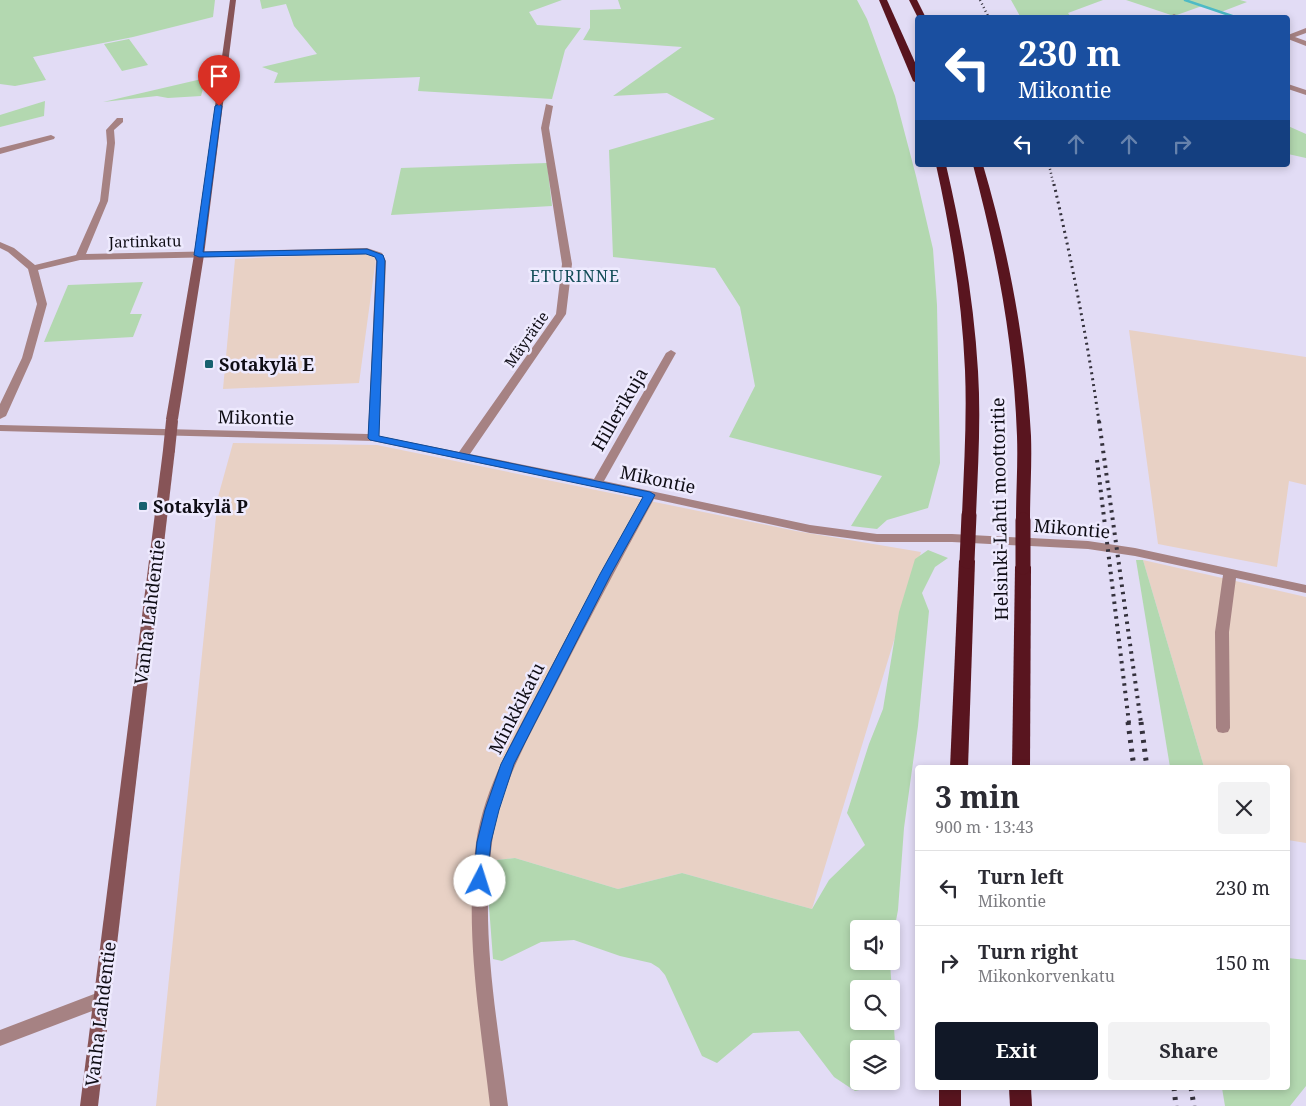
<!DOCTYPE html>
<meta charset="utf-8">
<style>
body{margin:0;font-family:"Noto Serif",serif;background:#f2f2f3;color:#2b2b33;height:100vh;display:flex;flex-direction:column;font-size:19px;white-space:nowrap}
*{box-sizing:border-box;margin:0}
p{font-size:16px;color:#7c7c81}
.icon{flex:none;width:28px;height:28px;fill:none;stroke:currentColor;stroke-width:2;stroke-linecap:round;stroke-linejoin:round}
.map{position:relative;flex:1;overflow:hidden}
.side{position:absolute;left:915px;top:765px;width:375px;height:325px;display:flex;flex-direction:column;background:#fff;border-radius:5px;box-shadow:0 2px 8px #0003}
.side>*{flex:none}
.top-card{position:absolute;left:915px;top:15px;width:375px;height:152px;border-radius:5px;box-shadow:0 2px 8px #0003;background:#1a4fa0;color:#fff;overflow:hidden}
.buttons{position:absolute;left:850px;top:920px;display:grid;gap:10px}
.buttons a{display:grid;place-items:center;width:50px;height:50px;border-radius:5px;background:#fff;box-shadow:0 2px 8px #0003;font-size:25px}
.pin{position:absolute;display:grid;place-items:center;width:42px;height:42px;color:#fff;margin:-51px -21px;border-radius:50% 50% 50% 0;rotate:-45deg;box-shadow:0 0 5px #0007}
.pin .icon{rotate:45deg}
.me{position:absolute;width:55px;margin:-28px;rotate:5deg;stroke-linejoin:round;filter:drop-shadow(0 0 4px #0008)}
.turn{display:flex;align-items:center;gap:18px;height:105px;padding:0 20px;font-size:22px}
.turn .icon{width:65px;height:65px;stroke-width:2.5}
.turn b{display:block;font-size:35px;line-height:42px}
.lanes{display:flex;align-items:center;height:48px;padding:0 20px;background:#0003;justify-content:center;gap:25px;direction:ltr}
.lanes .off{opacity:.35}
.round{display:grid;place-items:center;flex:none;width:52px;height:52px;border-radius:5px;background:#f2f2f3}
.summary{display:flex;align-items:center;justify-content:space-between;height:85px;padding:0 20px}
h1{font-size:30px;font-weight:700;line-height:38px}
.cta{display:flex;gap:10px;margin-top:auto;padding:10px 20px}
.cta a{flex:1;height:58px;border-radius:5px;background:#111827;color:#fff;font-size:20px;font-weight:700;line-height:58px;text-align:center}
.cta a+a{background:#f2f2f3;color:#2b2b33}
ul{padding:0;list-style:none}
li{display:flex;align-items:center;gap:15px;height:75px;padding:0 20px;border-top:1px solid #e1e1e2}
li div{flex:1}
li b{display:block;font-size:19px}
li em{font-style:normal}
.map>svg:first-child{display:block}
.industrial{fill:#e8d1c5}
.green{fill:#b3d8b0;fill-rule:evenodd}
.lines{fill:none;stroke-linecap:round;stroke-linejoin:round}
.stream{stroke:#4ebac5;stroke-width:2.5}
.street{fill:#a68283;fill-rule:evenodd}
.secondary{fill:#875457;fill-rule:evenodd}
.highway{fill:#59151f;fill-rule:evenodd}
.rail-far3{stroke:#34313c;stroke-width:2.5;stroke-dasharray:1 3;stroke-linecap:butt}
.rail-far2{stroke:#34313c;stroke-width:3;stroke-dasharray:2 4;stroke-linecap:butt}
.rail-far1{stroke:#34313c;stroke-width:4;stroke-dasharray:2.5 5;stroke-linecap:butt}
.rail{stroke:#34313c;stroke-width:5;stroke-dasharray:3 6;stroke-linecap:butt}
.secondary-bridge-far1{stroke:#875457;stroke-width:10}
.secondary-bridge{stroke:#875457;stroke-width:12}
.highway-bridge{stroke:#59151f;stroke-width:15}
.route{fill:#1a73e8;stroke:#114b97}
.poi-dot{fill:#186270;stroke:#eeeafe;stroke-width:2}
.labels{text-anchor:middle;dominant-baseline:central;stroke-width:5;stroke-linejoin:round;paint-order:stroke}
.far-street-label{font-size:15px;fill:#0f0d15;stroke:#eeeafe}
.far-neighbourhood-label{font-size:16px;letter-spacing:1px;fill:#124c57;stroke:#eeeafe}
.poi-label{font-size:18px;font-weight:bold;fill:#0f0d15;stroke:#eeeafe;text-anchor:start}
.street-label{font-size:18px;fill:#0f0d15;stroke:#eeeafe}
</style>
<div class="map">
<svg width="1306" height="1106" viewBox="0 0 1306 1106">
<rect width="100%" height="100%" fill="#e2dcf5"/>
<g class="industrial">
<path d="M365,253L376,258L359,383L223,389L235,259Z"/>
<path d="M1129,330L1306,357V485L1289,481L1277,567L1158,544Z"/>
<path d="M233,443L377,445L796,531L921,552L812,909L682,873L618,889L515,858L497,860L480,868L493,1106H156L218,497Z"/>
<path d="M1143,560L1306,597V843L1288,840V768L1204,767Z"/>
</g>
<g class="green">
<path d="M0,0H215L213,17L133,37L33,57L46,80L15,86L0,84Z"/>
<path d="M260,0H562L529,12L537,25L581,28L565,50L552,99L418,91L420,77L274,83L278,73L262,67L317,54L294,26L286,4L262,9Z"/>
<path d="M618,0H857L867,19L895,96L916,176L933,249L937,305L940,463L928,508L887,520L877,529L851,526L882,476L729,437L755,386L740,307L715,268L613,257L609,150L715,119L667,93L613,96L682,47L583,40L590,28V10L621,9Z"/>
<path d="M1011,0H1103L1068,13L1071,17L1021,18Z"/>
<path d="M1126,0H1240L1247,2L1221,12L1202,6L1174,16Z"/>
<path d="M129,39L148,65L122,71L104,44Z"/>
<path d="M206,78L201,96L168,98L157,96L103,102Z"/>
<path d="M45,101L44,116L0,127V115Z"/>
<path d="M1288,126L1306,134V158L1288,154Z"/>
<path d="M547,163L552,206L391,215L401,168Z"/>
<path d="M143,282L130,314H142L133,337L44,342L68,285Z"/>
<path d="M928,550L948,558L935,567L922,593L929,611L918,726L904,828L898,910L891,947V929H859V961H890L895,1044L891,1056V1049H859V1081H883L881,1085L855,1091L834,1077L799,1031L753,1033L717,1063L702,1056L665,975L659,968L651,963L620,956L574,940L541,942L502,961L493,959L488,893L490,865L497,860L515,858L618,889L682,873L812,909L829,880L865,845L847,813L869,744L883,709L899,612L915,559ZM859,989H891V1021H859Z"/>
<path d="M1136,560H1143L1204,767H1170Z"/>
<path d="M1288,958L1306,960V1086L1290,1106H1225L1222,1088H1288Z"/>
</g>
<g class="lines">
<path class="stream" d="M1185,0L1238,18"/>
<g class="street">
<path d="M1174,14L1176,15V17L1167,18Z"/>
<path d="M1306,28V33L1295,37L1306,41V46L1288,39V35Z"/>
<path d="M1288,84L1306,90V95L1288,89Z"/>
<path d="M546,104L553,106L549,128L572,264L566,314L470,454L594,479L666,353L671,350L676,353L604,481L810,525L877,534H952L1088,541L1135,548L1306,585V593L1236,578L1229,632L1230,728L1228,732L1223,733L1218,732L1216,728L1215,632L1223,575L1135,556L1088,549L952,542H877L810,533L654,499C620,561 587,623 555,686C530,735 499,787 492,843C480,930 497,1019 508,1106H490C480,1019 464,930 476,843C484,787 515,736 541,686C574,623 608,559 643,497L373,441L0,431V425L368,434L376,261L375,257L366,254L80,260L38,270L47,304L32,358L6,416L0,419V404L22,358L37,304L28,269L8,252L0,248V242L14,248L35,265L76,255L100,201L107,143L106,130L117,118H123V122L114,130L115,143L108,201L86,254L367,248L382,253L386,261L379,436L459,452L556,314L562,264L541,128Z"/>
<path d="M51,135L55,137L54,139L0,154V148Z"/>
<path d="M102,991L108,993L111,999L108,1005L0,1046V1030Z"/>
</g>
<g class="secondary">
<path d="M230,0H236L204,255L178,419L172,422L166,419L194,255Z"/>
<path d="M169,446L175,450L98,1106H80L163,450Z"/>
</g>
<g class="highway">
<path d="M879,0H887L918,69V84L913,81Z"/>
<path d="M909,0H917L926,18H918Z"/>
<path d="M936,165H946C962,233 974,302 978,371C981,419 978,467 976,515L974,518H964L962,515C964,467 967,418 965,370C962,301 951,232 936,165Z"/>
<path d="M973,165H983C1009,253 1026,344 1031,436C1032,464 1030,492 1030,520L1028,523H1018L1016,520C1016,492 1018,464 1017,436C1014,344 997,254 973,165Z"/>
<path d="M967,556L972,557L975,561L968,768H950L959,561L962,557Z"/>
<path d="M1023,562L1028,563L1031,567L1030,768H1012L1015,567L1018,563Z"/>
<rect x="939" y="1088" width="22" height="18"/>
<path d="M1009,1088H1031L1032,1106H1010Z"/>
</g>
<g class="rail-far3">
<path d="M980,0L989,18"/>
<path d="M1049,165L1054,186"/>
</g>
<path class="rail-far2" d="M1054,184C1072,263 1088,342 1099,422"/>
<g class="rail-far1">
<path d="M1099,421L1141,723"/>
<path d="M1097,460L1129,723"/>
</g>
<g class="rail">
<path d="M1128,722L1134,768"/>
<path d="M1141,722L1147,768"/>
<path d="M1174,1088L1176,1106"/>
<path d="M1191,1088L1194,1106"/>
</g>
<path class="secondary-bridge-far1" d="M172,422V419"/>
<path class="secondary-bridge" d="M169,450L172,421"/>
<g class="highway-bridge">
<path d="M1023,520V567"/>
<path d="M967,561L969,515"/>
</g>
</g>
<path class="route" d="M219,104L222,106L203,252L367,249L383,255L385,261L379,436L650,492L655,495L611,574L514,764L499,810L491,842L487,881L485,886L480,887L475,886L473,881L477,842L485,810L501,764L600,574L643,497L370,440L368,438L377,261L375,257L366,254L199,257L194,255L215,106Z"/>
<g class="poi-dot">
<rect x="204" y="359" width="10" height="10" rx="2.5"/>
<rect x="138" y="501" width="10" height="10" rx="2.5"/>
</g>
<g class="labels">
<g class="far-street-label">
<text transform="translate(145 241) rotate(-1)">Jartinkatu</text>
<text transform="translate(526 339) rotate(-55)">Mäyrätie</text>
</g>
<g class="far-neighbourhood-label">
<text x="575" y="276">ETURINNE</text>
</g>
<g class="poi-label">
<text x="219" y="364">Sotakylä E</text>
<text x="153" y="506">Sotakylä P</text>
</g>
<g class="street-label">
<text transform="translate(619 409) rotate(-60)">Hillerikuja</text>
<text transform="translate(256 417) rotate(1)">Mikontie</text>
<text transform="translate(658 479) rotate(12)">Mikontie</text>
<text transform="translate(999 509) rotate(-91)">Helsinki-Lahti moottoritie</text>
<text transform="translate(1072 528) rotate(5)">Mikontie</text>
<text transform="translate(149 612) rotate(-83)">Vanha Lahdentie</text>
<text transform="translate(516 708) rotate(-63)">Minkkikatu</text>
<text transform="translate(100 1014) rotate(-83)">Vanha Lahdentie</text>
</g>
</g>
</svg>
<div class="buttons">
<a><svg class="icon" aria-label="sound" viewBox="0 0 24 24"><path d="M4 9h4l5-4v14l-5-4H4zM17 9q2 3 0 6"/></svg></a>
<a><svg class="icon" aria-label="search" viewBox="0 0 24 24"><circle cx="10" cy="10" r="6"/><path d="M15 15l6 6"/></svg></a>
<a><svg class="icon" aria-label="layers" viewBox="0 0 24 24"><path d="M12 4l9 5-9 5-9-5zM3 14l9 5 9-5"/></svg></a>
</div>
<div class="pin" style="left:219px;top:106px;background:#d93025"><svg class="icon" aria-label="arrive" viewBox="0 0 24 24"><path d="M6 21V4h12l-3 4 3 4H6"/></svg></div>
<svg class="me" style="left:480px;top:881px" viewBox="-20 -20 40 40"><circle r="19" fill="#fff"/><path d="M0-13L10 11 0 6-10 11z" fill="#1a73e8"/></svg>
<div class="top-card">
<div class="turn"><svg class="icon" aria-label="left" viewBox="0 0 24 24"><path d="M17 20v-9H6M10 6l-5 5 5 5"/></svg><div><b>230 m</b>Mikontie</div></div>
<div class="lanes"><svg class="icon" aria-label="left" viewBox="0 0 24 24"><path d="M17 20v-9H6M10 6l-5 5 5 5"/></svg><svg class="icon off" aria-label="ahead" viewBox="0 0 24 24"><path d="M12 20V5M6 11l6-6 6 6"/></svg><svg class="icon off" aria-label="ahead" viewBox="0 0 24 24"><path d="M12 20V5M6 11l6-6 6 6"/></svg><svg class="icon off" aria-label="right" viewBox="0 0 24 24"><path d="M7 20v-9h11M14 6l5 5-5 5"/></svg></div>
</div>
<section class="side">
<div class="summary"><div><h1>3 min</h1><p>900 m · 13:43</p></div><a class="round"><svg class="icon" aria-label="close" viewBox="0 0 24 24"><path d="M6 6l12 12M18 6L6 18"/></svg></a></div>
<ul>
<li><svg class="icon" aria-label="left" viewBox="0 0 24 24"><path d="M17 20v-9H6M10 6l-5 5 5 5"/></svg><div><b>Turn left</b><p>Mikontie</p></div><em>230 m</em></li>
<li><svg class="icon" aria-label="right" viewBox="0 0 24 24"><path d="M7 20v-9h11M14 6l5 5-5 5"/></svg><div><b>Turn right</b><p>Mikonkorvenkatu</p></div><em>150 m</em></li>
</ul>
<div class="cta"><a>Exit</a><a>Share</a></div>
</section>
</div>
